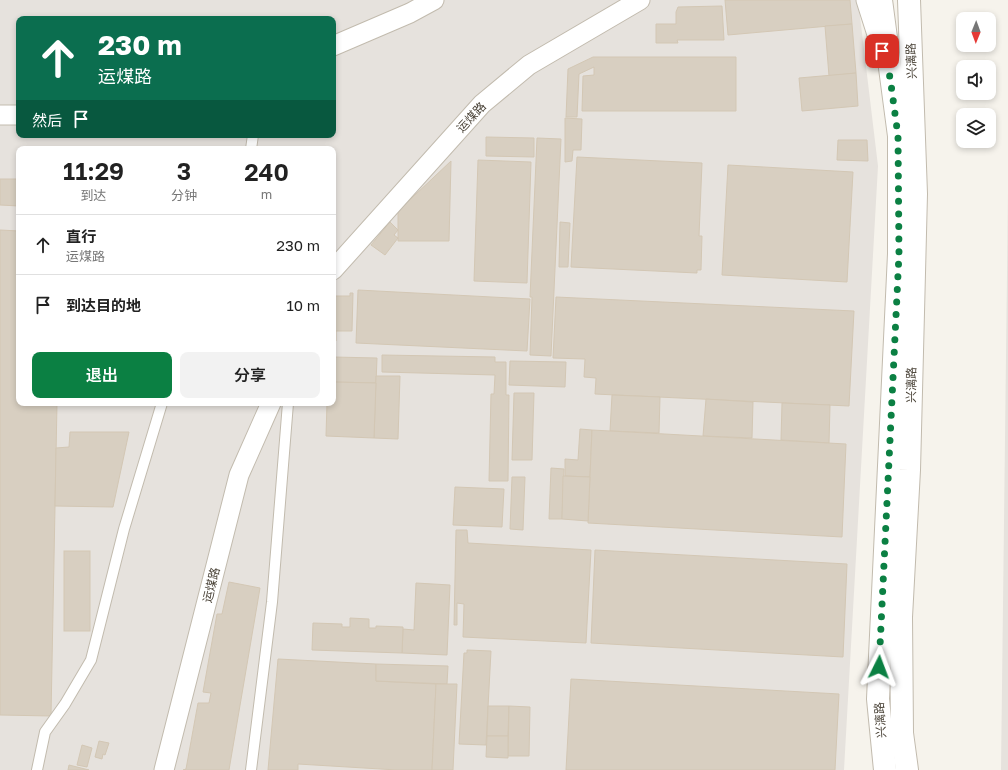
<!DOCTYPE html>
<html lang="zh">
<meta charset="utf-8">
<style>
body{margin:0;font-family:"Golos Text","Noto Sans SC",sans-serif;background:#f2f2f2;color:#222;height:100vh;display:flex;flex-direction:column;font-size:15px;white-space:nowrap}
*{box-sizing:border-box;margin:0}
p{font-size:13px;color:#767676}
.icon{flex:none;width:22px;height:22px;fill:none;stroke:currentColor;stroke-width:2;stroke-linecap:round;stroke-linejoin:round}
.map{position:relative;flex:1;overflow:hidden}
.panel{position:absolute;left:16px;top:146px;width:320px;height:260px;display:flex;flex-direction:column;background:#fff;border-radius:8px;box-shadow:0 2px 6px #0003}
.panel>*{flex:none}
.guide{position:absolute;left:16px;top:16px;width:320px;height:122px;border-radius:8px;box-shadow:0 2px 6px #0003;background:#0b6e4f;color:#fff;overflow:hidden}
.needle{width:26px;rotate:181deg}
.controls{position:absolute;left:956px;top:12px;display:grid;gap:8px}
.controls a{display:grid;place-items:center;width:40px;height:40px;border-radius:8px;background:#fff;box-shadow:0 2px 6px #0003;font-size:20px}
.pin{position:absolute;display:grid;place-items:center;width:34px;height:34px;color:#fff;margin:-17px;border-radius:8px;box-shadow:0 2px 6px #0006}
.me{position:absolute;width:44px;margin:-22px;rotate:3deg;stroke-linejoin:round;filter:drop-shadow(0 0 3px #0008)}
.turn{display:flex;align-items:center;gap:14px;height:84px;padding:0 16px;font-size:18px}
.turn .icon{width:52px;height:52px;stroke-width:2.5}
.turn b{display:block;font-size:28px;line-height:34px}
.then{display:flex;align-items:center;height:38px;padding:0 16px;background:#0003;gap:8px;font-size:15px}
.eta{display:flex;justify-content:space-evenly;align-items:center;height:68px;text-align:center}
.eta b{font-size:24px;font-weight:600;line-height:28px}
.primary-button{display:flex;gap:8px;margin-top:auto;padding:8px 16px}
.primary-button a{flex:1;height:46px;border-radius:8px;background:#0b8043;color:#fff;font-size:16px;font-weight:600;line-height:46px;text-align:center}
.primary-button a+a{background:#f2f2f2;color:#222}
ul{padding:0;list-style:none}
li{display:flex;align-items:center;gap:12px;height:60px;padding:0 16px;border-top:1px solid #e0e0e0}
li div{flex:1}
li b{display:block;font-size:15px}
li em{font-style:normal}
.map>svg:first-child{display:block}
.industrial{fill:#e6e2dd;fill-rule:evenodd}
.building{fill:#d8cfc1;stroke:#d3c7b4}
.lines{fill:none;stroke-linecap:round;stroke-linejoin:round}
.service-casing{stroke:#c2bbae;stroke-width:12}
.minor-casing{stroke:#c2bbae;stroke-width:21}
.tertiary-casing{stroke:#c2bbae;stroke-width:24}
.service{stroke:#fff;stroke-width:10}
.minor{stroke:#fff;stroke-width:19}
.tertiary{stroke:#fff;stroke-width:22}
.route{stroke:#0b8043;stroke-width:7;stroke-dasharray:0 12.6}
.labels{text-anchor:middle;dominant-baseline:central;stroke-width:4;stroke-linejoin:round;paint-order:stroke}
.street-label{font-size:12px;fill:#4b4439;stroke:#fff}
</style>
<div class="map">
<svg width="1008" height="770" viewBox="0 0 1008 770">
<rect width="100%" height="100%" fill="#f6f3ec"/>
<g class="industrial">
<path d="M0,0H858L878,166L844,770H0ZM19,19H333V135H19ZM19,149H333V403H19Z"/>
<path d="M1008,192V770H1001Z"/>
</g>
<g class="building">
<path d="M725,0H850L852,24L728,35Z"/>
<path d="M722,6L724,40H677L678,43H656V24H676V12L678,7Z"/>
<path d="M852,24L856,73L829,76L825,26Z"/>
<path d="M593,57H736V111H582L583,76L594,75V67L579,74L577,117H566L568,69Z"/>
<path d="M856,73L858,106L802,111L799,78Z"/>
<path d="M565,118L582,119L581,150H573L572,161L565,162Z"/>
<path d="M486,137L534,138V157L486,156Z"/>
<path d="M537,138L561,139L551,356L530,355L532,297H530Z"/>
<path d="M838,140H867L868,161L837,160Z"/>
<path d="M577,157L702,163L699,236H702L701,270H697V273L571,267Z"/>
<path d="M478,160L531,162L527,283L474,281Z"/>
<path d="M451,161L449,241H398V211Z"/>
<path d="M728,165L853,172L847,282L722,275Z"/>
<path d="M0,179H19V206L0,205Z"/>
<path d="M390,222L398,230L394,235L398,238L385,255L371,245Z"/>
<path d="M560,222L570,223L568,267H559Z"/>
<path d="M0,230L19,231V403H57L51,716L0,715Z"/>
<path d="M358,290L530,299L527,351L356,343Z"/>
<path d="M350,293H353L352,331H336V341H333L334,296H350Z"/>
<path d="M556,297L854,311L849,406L595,394L596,378L584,377L585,359L553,358Z"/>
<path d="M382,355L495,357V362H506V395H509L508,481H489L491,394H494L495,375L382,372Z"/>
<path d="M333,357L377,358L376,383L333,382Z"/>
<path d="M510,361L566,362L565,387L509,385Z"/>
<path d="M376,376H400L398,439L374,438Z"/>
<path d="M333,382L376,383L374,438L326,436L327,403H333Z"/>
<path d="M514,393H534L532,460H512Z"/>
<path d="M612,395L660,397L659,433L610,431Z"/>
<path d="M706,399L753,402L752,438L703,436Z"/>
<path d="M782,403L830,405L829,443L781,440Z"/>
<path d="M580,429L592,430L590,477L565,476V459L578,460Z"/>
<path d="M592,430L846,444L842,537L588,523Z"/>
<path d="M70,432H129L113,507L55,506L56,448L69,447Z"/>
<path d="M551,468L564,469L562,519H549Z"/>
<path d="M563,476L590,477L588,521L562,519Z"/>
<path d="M512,477H525L523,530L510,529Z"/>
<path d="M455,487L504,489L502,527L453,525Z"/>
<path d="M456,530H467L468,543L591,550L586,643L463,637L464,604L457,603V625H454Z"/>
<path d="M595,550L847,564L843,657L591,643Z"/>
<rect x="64" y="551" width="26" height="80"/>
<path d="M229,582L260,588L229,770H183L186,769L198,703H209L211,693L203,692L217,614H222Z"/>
<path d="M416,583L450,585L447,655L402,653L403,629L414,630Z"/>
<path d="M350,618L369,619V628H376V626L403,627L402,653L312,650L313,623L342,624V627H350Z"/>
<path d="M467,650L491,651L486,745L459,744L464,653H467Z"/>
<path d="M278,659L376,664V681L436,684L432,770H397L298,764V770H268Z"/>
<path d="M376,664L448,666L447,684L376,681Z"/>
<path d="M571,679L839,694L835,770H566Z"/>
<path d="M436,684H457L453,770H432Z"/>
<path d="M488,706H509L508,736H487Z"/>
<path d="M509,706L530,707L529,756H508Z"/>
<path d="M487,736H508V758L486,757Z"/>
<path d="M99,741L109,743L105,755L103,754L102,759L95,757Z"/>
<path d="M82,745L92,748L87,767L77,765Z"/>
<path d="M69,765L89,770H68Z"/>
</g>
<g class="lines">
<defs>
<g id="service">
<path d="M251,149L253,135"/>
<path d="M37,770L45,732L65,704L91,660L124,529L162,403"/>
<path d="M251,770L272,602L288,403"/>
</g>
<g id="minor">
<path d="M866,0L881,47"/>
<path d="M333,46L410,13L434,0"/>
<path d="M0,115H19"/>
<path d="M333,270L482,104L529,65L640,0"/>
<path d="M164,770L239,475L271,403"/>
</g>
<g id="tertiary">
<path d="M881,0L899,136V254L878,699L885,770"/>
<path d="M907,770L902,733L901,617L909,470L916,194L909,0"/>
</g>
</defs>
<use href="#service" class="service-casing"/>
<use href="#minor" class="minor-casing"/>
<use href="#tertiary" class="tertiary-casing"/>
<use href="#service" class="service"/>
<use href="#minor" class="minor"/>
<use href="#tertiary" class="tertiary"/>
</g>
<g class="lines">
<path class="route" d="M879,667L899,254L898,136L890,77L882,51"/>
</g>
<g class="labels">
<g class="street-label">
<text transform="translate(911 61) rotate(-92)">兴漓路</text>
<text transform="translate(471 117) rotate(-47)">运煤路</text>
<text transform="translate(911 385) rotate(-89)">兴漓路</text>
<text transform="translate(211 585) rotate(-76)">运煤路</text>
<text transform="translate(880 720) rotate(-94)">兴漓路</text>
</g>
</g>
</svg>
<div class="controls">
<a><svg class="needle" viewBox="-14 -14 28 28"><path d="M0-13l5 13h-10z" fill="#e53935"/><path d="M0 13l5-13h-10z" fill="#767676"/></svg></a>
<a><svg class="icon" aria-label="sound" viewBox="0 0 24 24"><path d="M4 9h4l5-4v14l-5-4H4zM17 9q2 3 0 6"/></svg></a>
<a><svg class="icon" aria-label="layers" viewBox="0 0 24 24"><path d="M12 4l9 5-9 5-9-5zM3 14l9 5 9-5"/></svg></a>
</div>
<div class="pin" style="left:882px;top:51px;background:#d93025"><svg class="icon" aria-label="arrive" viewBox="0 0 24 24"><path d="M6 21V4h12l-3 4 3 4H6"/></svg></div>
<svg class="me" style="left:879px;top:667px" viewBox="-20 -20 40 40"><path d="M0-17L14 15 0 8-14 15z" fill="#0b8043" stroke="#fff" stroke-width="4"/></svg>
<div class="guide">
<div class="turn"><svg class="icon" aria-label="ahead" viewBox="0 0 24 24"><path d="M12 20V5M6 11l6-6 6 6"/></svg><div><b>230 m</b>运煤路</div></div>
<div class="then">然后<svg class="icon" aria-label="arrive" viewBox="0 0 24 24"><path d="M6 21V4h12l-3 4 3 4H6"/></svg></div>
</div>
<section class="panel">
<div class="eta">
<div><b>11:29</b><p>到达</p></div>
<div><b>3</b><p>分钟</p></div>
<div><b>240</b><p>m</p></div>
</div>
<ul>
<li><svg class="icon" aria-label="ahead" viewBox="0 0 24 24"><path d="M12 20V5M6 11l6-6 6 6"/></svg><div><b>直行</b><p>运煤路</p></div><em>230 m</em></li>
<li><svg class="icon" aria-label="arrive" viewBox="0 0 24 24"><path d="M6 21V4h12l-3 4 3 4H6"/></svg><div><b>到达目的地</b></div><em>10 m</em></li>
</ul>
<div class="primary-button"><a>退出</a><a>分享</a></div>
</section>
</div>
